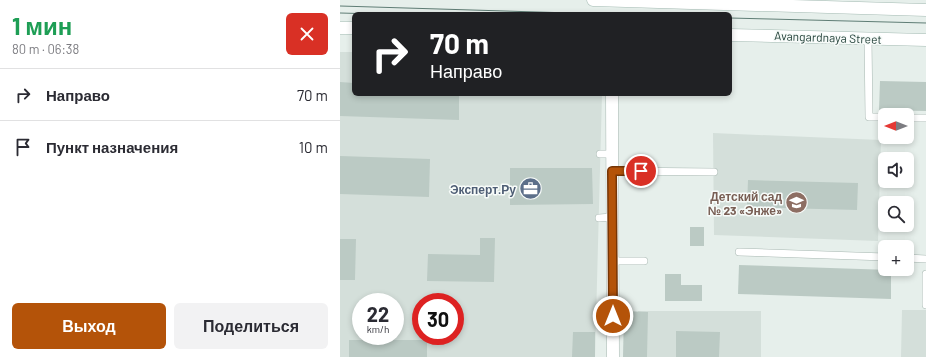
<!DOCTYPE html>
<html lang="ru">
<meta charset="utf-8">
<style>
body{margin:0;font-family:Barlow,sans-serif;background:#f2f2f3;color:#2b2b33;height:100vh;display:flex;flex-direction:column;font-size:15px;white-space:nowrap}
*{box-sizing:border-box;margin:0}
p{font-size:13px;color:#7c7c81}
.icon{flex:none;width:22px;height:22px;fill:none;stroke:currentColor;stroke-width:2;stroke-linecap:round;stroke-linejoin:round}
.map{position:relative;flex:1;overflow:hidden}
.details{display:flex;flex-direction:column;background:#fff;width:340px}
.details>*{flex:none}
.banner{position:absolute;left:12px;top:12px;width:380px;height:84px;border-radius:6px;box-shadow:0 2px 6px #0003;background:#202124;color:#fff;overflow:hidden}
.needle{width:26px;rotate:270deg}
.controls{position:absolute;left:538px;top:108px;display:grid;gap:8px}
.controls a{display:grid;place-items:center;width:36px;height:36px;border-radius:6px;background:#fff;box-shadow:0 2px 6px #0003;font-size:20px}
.speed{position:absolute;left:12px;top:293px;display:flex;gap:8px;font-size:20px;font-weight:700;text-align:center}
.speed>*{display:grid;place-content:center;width:52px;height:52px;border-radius:50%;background:#fff;box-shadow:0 2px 6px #0003;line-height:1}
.speed small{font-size:10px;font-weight:400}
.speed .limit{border:6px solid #d22;background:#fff;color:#111}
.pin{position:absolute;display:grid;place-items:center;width:34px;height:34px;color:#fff;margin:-17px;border:2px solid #fff;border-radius:50%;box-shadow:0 1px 4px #0007}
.me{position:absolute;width:44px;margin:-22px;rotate:0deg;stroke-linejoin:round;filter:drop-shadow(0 0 3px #0008)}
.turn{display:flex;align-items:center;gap:14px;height:84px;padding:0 12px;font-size:18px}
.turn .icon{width:52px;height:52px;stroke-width:2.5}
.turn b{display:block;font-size:28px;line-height:34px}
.round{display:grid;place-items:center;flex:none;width:42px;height:42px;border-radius:6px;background:#f2f2f3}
.overview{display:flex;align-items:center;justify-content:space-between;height:68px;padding:0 12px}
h1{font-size:24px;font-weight:700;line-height:30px;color:#1e9e55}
.action{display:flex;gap:8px;margin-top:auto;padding:8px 12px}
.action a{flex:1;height:46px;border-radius:6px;background:#b45309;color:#fff;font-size:16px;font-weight:700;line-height:46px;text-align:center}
.action a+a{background:#f2f2f3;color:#2b2b33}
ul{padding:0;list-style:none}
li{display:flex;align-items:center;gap:12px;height:52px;padding:0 12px;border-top:1px solid #e1e1e2}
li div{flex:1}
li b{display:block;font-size:15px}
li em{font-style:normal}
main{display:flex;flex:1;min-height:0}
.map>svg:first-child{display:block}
.built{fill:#d4dfda;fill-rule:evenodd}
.building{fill:#bbcac4}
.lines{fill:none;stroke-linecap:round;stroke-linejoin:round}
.lane-casing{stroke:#a8b8b2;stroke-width:8}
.street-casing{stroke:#a8b8b2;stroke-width:13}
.secondary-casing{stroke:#a4bbb3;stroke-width:13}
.lane{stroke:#fff;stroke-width:7}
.street{stroke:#fff;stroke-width:12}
.secondary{stroke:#fff;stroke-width:12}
.tram{stroke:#5f7d75;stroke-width:1}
.route-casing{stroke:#753606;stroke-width:10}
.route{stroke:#b45309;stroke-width:7}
.labels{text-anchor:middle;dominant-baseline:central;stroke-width:3;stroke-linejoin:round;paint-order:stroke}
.street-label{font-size:12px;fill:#24423a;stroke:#f7fbf9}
.service-label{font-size:12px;font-weight:bold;fill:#4e5e75;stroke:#f7fbf9;text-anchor:end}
.education-label{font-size:12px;font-weight:bold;fill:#785e54;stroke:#f7fbf9;text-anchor:end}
</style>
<main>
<section class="details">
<div class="overview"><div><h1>1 мин</h1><p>80 m · 06:38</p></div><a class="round" style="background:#d93025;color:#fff"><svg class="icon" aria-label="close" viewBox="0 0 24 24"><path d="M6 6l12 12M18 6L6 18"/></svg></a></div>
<ul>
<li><svg class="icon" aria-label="right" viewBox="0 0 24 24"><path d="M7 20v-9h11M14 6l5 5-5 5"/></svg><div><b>Направо</b></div><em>70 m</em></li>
<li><svg class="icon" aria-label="arrive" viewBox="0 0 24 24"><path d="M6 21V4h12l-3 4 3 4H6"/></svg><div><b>Пункт назначения</b></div><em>10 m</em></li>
</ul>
<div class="action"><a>Выход</a><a>Поделиться</a></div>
</section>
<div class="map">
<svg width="586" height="357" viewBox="0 0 586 357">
<rect width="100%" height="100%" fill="#e6efeb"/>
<g class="built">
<path d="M0,52H14V94H262L255,357H0ZM21,302H55V336H21ZM81,302H115V336H81Z"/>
<path d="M373,133L541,140L538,241L374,235Z"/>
<path d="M562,310H586V357H561Z"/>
<path d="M298,311H421V357H297Z"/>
</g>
<g class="building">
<path d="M540,81L586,82V111L539,110Z"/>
<path d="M0,82L14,83V94H119V120L0,116Z"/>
<path d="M0,156L90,159L89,197L0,194Z"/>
<path d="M170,168H252L253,204L170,205Z"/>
<path d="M408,180L518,183L517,210L407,207Z"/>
<rect x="350" y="227" width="14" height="19"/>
<path d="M140,238H155L154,282L87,281L88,254L140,255Z"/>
<path d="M0,239H16L15,280H0Z"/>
<path d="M399,265L551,270V299L398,294Z"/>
<path d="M325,274H341V285H362V301H325Z"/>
<path d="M284,311L308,312L307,357H283Z"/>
<path d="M336,331L380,332L379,357H336Z"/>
<path d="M233,332H255V357H232Z"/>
<rect x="9" y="340" width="78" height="17"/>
</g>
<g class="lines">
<defs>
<g id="lane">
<path d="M528,38L529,117H545"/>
<path d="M567,118H586"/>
<path d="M260,154H272"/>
<path d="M272,171L374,172"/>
<path d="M259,218L272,217"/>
<path d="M399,252L545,257"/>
<path d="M567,258L586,259"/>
<path d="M272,261H304"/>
<path d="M586,274V305"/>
</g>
<path id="street" d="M272,94L273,357"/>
<g id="secondary">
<path d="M253,0L586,10"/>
<path d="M0,28H14"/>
<path d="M390,35L586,40"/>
</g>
</defs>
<use href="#lane" class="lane-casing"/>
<use href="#street" class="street-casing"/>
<use href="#secondary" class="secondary-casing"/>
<use href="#lane" class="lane"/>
<use href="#street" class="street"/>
<use href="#secondary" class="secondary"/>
<g class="tram">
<path d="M0,6L263,14"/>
<path d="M0,13L36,14"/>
<path d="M390,18L586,23"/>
</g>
</g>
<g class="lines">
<defs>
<path id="route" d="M273,316L272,171H301"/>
</defs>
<use href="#route" class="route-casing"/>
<use href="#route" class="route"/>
</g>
<defs>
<symbol id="office-disc" viewBox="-11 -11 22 22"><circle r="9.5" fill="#5c6f8a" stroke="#f7fbf9"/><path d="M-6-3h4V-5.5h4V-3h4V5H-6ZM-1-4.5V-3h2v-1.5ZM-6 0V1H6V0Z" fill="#fff"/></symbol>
<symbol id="school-disc" viewBox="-11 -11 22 22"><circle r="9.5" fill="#8d6e63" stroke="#f7fbf9"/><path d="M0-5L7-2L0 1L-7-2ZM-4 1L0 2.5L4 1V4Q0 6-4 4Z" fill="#fff"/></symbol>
</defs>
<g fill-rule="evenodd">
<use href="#office-disc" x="178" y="176" width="25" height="25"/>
<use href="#school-disc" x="444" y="190" width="25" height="25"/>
</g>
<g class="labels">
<g class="street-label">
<text transform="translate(488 37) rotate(2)">Avangardnaya Street</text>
</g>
<g class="service-label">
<text x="176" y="189">Эксперт.Ру</text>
</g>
<g class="education-label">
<text x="442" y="196">Детский сад<tspan x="442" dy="14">№ 23 «Энже»</tspan></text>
</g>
</g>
</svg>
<div class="controls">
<a><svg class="needle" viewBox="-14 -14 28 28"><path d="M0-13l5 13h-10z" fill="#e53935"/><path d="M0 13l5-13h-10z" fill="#7c7c81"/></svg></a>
<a><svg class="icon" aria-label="sound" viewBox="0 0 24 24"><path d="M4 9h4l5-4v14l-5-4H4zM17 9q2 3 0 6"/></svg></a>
<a><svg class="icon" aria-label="search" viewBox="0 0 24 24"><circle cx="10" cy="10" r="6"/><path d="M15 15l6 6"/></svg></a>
<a>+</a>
</div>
<div class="speed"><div>22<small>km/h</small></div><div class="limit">30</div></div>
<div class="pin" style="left:301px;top:171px;background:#d93025"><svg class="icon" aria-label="arrive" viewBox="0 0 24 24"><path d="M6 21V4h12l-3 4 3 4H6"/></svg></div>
<svg class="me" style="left:273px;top:316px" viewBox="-20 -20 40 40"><circle r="17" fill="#b45309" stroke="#fff" stroke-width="3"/><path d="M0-11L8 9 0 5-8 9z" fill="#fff"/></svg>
<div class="banner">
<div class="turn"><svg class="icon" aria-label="right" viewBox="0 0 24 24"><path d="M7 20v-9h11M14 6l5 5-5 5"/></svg><div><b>70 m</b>Направо</div></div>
</div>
</div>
</main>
